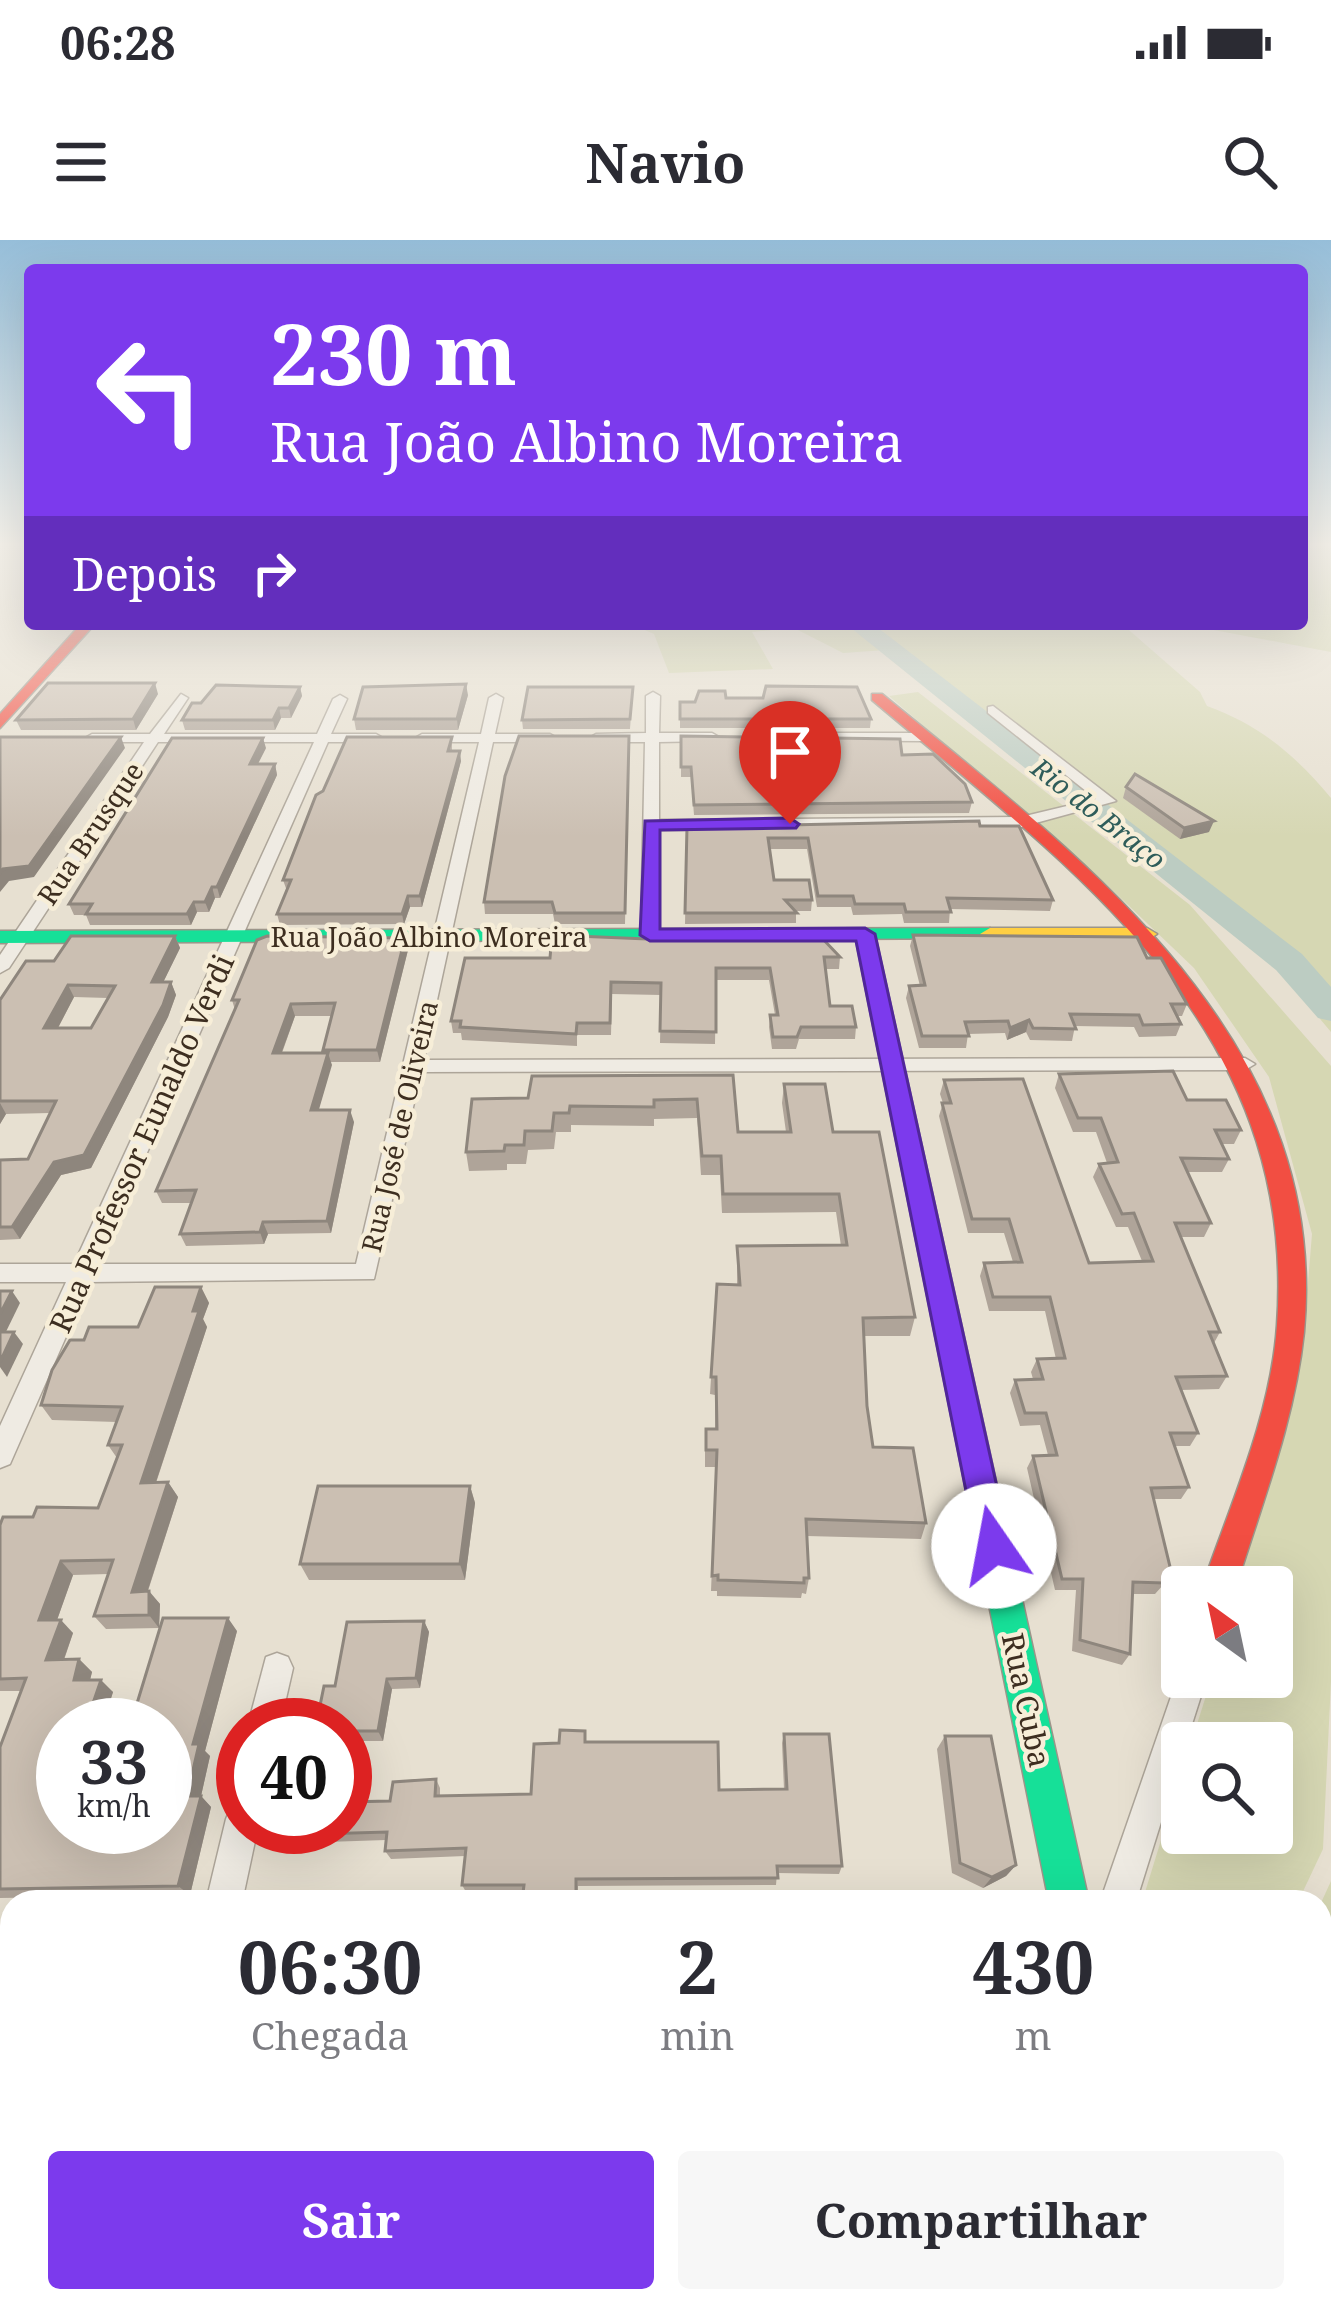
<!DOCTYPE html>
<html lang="pt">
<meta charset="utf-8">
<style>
body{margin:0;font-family:"Noto Serif",serif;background:#f7f7f7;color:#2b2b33;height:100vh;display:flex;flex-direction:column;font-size:45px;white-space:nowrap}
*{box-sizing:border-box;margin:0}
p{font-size:39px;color:#7c7c81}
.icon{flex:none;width:66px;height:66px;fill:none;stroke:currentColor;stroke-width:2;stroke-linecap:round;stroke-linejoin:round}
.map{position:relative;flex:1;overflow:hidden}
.details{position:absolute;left:0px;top:1650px;width:1332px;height:423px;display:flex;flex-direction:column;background:#fff;border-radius:36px 36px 0 0;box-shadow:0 12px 48px #0002}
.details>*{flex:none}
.top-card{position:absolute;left:24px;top:24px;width:1284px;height:366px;border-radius:12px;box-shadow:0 12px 48px #0002;background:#7c3aed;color:#fff;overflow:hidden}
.needle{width:78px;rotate:327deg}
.controls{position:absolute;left:1161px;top:1326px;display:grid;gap:24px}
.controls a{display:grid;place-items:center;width:132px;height:132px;border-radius:12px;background:#fff;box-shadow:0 12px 48px #0002;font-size:60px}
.speed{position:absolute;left:36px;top:1458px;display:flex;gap:24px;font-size:60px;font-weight:700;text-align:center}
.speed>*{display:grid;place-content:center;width:156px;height:156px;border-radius:50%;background:#fff;box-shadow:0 12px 48px #0002;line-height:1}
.speed small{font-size:30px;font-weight:400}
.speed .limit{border:18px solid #d22;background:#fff;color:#111}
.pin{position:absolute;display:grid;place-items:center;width:102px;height:102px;color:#fff;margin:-123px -51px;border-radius:50% 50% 50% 0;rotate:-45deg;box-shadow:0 0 12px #0007}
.pin .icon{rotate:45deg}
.me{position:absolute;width:132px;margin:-66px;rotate:348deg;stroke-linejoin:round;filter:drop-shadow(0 0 9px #0008)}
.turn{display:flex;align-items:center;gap:42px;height:252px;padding:0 48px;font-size:54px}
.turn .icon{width:156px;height:156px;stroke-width:2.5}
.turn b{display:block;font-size:84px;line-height:102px}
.then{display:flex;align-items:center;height:114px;padding:0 48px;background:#0003;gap:24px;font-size:45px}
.eta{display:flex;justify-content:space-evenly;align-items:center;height:204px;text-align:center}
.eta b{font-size:72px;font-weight:700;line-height:84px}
.action{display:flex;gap:24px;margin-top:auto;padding:24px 48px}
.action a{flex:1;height:138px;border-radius:12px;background:#7c3aed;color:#fff;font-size:48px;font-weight:700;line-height:138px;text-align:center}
.action a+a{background:#f7f7f7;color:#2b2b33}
.status{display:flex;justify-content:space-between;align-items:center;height:84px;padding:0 60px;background:#fff;direction:ltr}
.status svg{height:33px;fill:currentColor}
header{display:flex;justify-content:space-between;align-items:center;height:156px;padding:0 48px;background:#fff;font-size:54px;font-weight:700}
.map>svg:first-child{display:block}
.green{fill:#d6d7b3}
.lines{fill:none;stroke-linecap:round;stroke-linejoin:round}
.river{fill:#bcccc2;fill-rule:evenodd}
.street-casing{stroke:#ada599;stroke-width:3}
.fast-casing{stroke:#9c958a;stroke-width:3}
.slow-casing{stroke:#9c958a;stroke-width:3}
.jam-casing{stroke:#9c958a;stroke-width:3}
.street{fill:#efebe3;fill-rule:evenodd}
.fast{fill:#16e098;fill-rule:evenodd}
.slow{fill:#ffcf43;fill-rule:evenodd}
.jam{fill:#f24e42;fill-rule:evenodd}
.wall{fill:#afa499;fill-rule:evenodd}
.shaded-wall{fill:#8e867d}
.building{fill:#cbbfb2;stroke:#8e867d;stroke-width:3;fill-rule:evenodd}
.route{fill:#7c3aed;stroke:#51269a;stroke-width:3}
.labels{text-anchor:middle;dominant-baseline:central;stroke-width:9;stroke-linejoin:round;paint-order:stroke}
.far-water-label{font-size:27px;font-style:italic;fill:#2f5d5a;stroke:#f7eed8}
.far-street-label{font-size:27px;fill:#3d2e20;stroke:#f7eed8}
.street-label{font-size:30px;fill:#3d2e20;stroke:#f7eed8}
</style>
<div class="status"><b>06:28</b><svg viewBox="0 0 49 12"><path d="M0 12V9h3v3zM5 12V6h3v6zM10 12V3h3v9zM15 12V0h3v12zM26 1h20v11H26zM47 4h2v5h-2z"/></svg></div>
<header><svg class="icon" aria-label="menu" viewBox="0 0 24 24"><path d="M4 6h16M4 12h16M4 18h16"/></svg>Navio<svg class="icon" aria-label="search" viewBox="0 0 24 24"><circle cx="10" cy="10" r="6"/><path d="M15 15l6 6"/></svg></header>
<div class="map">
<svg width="1331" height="2072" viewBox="0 0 1331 2072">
<rect width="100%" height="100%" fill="#e7e0d1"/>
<g class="green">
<path d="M1302,307H1331V412L1182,384H1302Z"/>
<path d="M631,384H1122L1200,452L1207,466C1260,485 1295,515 1331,558V792L1274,724L886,410L843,413L794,388L752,392L773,429L669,433L654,394Z"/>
<path d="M918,452L1190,665L1331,826V1441L1323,1609L1298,1662H1142L1182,1532V1593H1272V1503H1191L1212,1437H1272V1347H1238L1302,1115L1312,994L1269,837L1194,728L1105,643L889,456Z"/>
<path d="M1331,1641V2072H1209L1211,2061H1320V1665Z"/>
<path d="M1032,2061H1157L1154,2072H1029Z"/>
</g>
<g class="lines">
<g class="river">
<path d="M846,384H873L1302,714L1331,747V781L1318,778L1276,730Z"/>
<path d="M1331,1893V2072H1263L1265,2061H1320V1898Z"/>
</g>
<defs>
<g id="street">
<path d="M653,452L660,456L659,493H712L719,497L712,501L659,502V580L1021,577L1096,559L988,473V467L993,466L1116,561L1021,587L659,590V695L650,700L641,695L645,502H596L589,498L596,494L646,493V456Z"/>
<path d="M181,454L188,458L164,494H317L333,459L340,455L347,459L331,494H376L383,498L376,502H328L98,1024H356L479,502H422L415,498L422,494H481L489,458L496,454L503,458L495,494H550L557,498L550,502H493L424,820L1245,818L1255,824L1245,830L421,832L374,1039L90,1042L10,1224L0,1228V1186L66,1042H0V1024H74L314,502H158L9,728L0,733V715L144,502H92L85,498L92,494H150Z"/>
<path d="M752,493H923L930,497L923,501L747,500L745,497Z"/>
<path d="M277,1413L288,1417L293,1428L280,1485H248L266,1417Z"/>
<path d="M1182,1425V1437H1207L1186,1503H1182V1515L1136,1662H1100Z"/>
<path d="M243,1562V1587H258L242,1662H206L226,1579L231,1567Z"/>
<rect x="0" y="1741" width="12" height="38"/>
<path d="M112,2061H156L154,2072H110Z"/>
<path d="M982,2061H1026L1024,2072H980Z"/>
</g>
<g id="fast">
<path d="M990,688L1000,694L997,698L0,703V691Z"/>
<path d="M1003,1334L1015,1339L1020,1350L1089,1662H1049L986,1350L991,1339Z"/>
</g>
<g id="slow">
<path d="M990,688H1147L1157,694L1147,700L983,698L980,694Z"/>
<path d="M865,689L875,695L1020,1350L1015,1361L1003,1366L991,1361L986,1350L855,695Z"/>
</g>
<g id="jam">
<path d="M81,384H95L0,488V474Z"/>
<path d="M872,454H882C1082,618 1331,799 1304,1092C1295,1180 1262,1263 1236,1347H1202C1231,1263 1271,1175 1277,1085C1298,787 1076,632 872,460Z"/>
</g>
</defs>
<use href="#street" class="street-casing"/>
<use href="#fast" class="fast-casing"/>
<use href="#slow" class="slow-casing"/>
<use href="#jam" class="jam-casing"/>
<use href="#street" class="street"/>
<use href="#fast" class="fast"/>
<use href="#slow" class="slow"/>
<use href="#jam" class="jam"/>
</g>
<g class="wall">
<path d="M300,447L302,456L291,478H281L275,490H185L182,480L201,463Z"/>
<path d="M633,447L630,489H523L522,480Z"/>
<path d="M158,454L136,490H21L16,480Z"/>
<path d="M468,455L458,490H356L354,479Z"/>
<path d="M726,458L871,479L870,488H680V462H695Z"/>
<path d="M629,496L625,684H555L553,674H485L484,662Z"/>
<path d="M681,496L902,515L972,562L969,573L694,575L691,537H681Z"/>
<path d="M452,497V511L461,521L422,667H410L404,684L280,685L277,674L287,651L283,640Z"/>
<path d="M266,508L258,524H275L277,535L220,658H215L209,672H197L191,685H90L86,675H74L69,664Z"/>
<path d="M1126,547L1209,592L1180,599L1123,558Z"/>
<path d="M980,586L1053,660L1050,671L950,669L949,683H904L902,674L853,675L851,667H817L807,609H769L774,640L812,660L811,671H796V683L685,684L687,587Z"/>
<path d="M913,695L1147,718L1187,764L1182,776H1177L1181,784L1176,796L1139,797L1134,787L1075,786L1072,801L1030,800L1026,792L1007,800L1005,793L968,794L966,808H919L906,758L909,746H920L910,706Z"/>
<path d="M175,696L180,708L163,742H171L176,755L168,777L91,928L61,935L20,999L0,1000V920L28,919L50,873L6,874L0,884V760L54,721ZM74,757L108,758L91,788H58Z"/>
<path d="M405,698L408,710L380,822H331L318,870L354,882L331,993L268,994L264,1004L186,1006L180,994L192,963H162L156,951L235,770L232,760ZM295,776H332L323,813H282Z"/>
<path d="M840,717L839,729H825L830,766L856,787L855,799H799L796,809H772L769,787L770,775H775L769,740H716L715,804L660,803L661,755L612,754L611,795H577V806L462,800L461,793H453L451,781L465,718Z"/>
<path d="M1059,834L1187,860L1241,890L1234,904H1222L1229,919L1222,932H1187L1211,983L1204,997H1180L1220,1092L1214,1103L1227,1136L1219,1149L1181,1150L1198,1193L1190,1206H1174L1189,1247L1181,1259H1154L1172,1335L1155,1354H1133L1130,1414L1122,1425L1072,1411L1076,1350H1055L1027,1228L1033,1216L1048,1215L1040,1185L1020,1186L1010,1153L1015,1140L1033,1139L1031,1132L1037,1119H1056L1045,1071H989L980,1036L984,1023L1013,1022L1004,993H968L939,876L943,863L940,854L944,840L1089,1023L1142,1021L1128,987H1116L1093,937L1099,924L1107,923L1096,892H1073L1055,848Z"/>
<path d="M733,835L738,892H786L782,863L784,844L833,892L915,1077L910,1096H864L867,1166L873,1207L926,1283L921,1299L807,1296L809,1338L806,1354L802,1353L801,1358L717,1356V1351H711L716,1227H705V1206L706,1189H715V1155L710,1154L717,1044L737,1045V1006H841L836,972L722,973L720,935H701L697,878L654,879V886L571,885V892H556L554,909L528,910L526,924H507V930L469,931L466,912L528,858Z"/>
<path d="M201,1047L209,1063L203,1079L207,1087L156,1243L168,1242L178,1257L148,1351L160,1364L159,1388L106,1389L94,1376L108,1334L73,1335L57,1380L73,1393L64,1420L79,1419L92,1432L90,1440L113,1452L107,1470H135L237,1391L205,1511L210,1516L201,1556L211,1567L190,1655L0,1658V1507L22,1451H0V1285L33,1277L98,1268L117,1218L108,1205L117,1182L52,1180L41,1165L84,1100L138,1087Z"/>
<path d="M470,1246L475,1263L465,1340H309L300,1324Z"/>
<path d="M424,1381L429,1392L420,1448L392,1449L383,1501H362L351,1562L390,1561L436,1539L440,1548V1556L531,1554L586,1502L719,1550L784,1549L782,1503L784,1494L842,1626L839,1634L777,1633L776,1645L578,1646V1659L526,1660L523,1653L466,1652L462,1645L465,1616L391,1619L385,1611L386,1600L326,1602L321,1596H315L308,1587L335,1446Z"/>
<path d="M945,1496L1016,1625L1006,1636L983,1648L952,1633L937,1509Z"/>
</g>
<g class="shaded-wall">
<path d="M155,443L158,454L136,490L133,479Z"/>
<path d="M466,444L468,455L458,490L457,479Z"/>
<path d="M300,447L302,456L291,478L289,468Z"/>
<path d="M279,468L281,478L275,490L273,480Z"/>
<path d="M121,497L125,508L34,637L9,641L0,652V633Z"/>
<path d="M263,498L266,508L252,535L250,524Z"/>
<path d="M460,511L461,521L422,667L420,656Z"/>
<path d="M275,524L277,535L220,658L217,647Z"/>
<path d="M1214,581L1209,592L1180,599L1184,588Z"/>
<path d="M212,647L215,658L209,672L205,662Z"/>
<path d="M408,656L410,667L404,684L402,674Z"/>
<path d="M194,662L197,672L191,685L187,674Z"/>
<path d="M175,696L180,708L157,755L152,742Z"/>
<path d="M405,698L408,710L380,822L377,810Z"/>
<path d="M171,742L176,755L168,777L91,928L61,935L20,999L12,987Z"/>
<path d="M68,745L74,757L51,801L44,788Z"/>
<path d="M291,764L295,776L277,825L273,813Z"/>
<path d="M1029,780L1026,792L1007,800L1010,788Z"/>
<path d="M328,813L332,825L315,883L311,870Z"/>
<path d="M0,863L6,874L0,884Z"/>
<path d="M350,870L354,882L331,993L327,981Z"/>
<path d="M263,982L268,994L264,1004L260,992Z"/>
<path d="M201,1047L209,1063L203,1079L207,1087L151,1257L141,1243Z"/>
<path d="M12,1051L20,1063L0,1104V1074Z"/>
<path d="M14,1092L23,1104L7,1137L0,1127V1122Z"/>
<path d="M168,1242L178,1257L143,1365L132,1352Z"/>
<path d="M470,1246L475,1263L465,1340L460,1324Z"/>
<path d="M61,1321L73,1335L52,1394L39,1380Z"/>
<path d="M149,1351L160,1364L159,1388L149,1375Z"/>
<path d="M228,1378L237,1391L205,1511L210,1516L201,1556L211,1567L190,1655L178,1646L193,1504Z"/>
<path d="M61,1380L73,1393L59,1433L46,1420Z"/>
<path d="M424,1381L429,1392L420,1448L416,1438Z"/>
<path d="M79,1419L92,1432L87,1452L74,1440Z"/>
<path d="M387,1439L392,1449L383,1501L378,1491Z"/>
<path d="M101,1440L113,1452L104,1481L91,1469Z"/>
<path d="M357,1491L362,1501L350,1571L345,1564V1555Z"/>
<path d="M1016,1625L1006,1636L983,1648L992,1637Z"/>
<path d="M472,2061H478L477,2072H471Z"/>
</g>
<g class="building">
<path d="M48,443H155L133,479L16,480Z"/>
<path d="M466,444L457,479H354L363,447Z"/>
<path d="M216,445L300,447L289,468H279L273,480H182L192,463H201Z"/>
<path d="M766,446L857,447L871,479H680V462H695L699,451H725L726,458H763Z"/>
<path d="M528,447H633L630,479L522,480Z"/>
<path d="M519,496H629L625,673H555L552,662H484L505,536Z"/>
<path d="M681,496L900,499L902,515L933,514L965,544L972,562L694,565L691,527H681Z"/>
<path d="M0,497H121L29,626L3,629L0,633Z"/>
<path d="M347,497H452L448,511H460L420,656H408L402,674H277L291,640H283L316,555L323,551Z"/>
<path d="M172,498H263L250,524H275L217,647H212L205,662H194L187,674H86L92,664H69Z"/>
<path d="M1135,534L1214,581L1184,588L1126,547Z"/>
<path d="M979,581L980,586H1019L1053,660L947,658L951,672H906L904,664H855L853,656H818L808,598H768L774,640H809L812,660H785L797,673H685L687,587Z"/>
<path d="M552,695L671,700L687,695H819L840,717H824L830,766H852L856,787H801L797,797H773L770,775H778L770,728H716V792L660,791L661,743L611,742L610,783H577L576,794L460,787L461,781H451L465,718H550Z"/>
<path d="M913,695L1137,697L1147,718H1161L1187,764H1171L1181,784L1143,785L1139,775L1070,774L1076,789L1033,788L1029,780L1010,788L1008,781L965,782L969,796H922L909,746L925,745Z"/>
<path d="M71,696H175L152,742H171L163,765L84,915L54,922L12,987H0V920L28,919L56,861H0V760L26,721H54ZM68,745L115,746L91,788H44Z"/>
<path d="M267,696L405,698L377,810H323L335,763L291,764L273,813H328L311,870H350L327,981L263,982L260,992L180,994L196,950L156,951L239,760H232L257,700Z"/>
<path d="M1173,831L1187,860H1226L1241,890H1215L1229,919L1181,918L1211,983H1175L1220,1092H1209L1227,1136L1176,1137L1198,1193H1170L1189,1247L1151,1248L1172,1335H1165L1164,1343L1133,1342L1130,1414L1080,1400L1083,1339H1062L1033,1216L1057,1215L1046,1173H1025L1015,1140L1043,1139L1037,1119L1065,1118L1050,1057H993L984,1023L1022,1022L1009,979H972L942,863H951L944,840L1023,839L1089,1023L1153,1021L1134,973L1122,974L1099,924L1118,922L1101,878H1078L1059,834Z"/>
<path d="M733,835L738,892H791L784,844H825L833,892H879L915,1077L863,1078L867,1166L873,1207L913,1208L926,1283L806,1279L809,1338H804V1343L718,1340V1335L712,1336L717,1210H706V1189H717L716,1137H711L717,1044L740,1045L737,1006L847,1005L839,954H723L721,916H702L697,859L654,860V867L570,866L569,873H554L552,891H525L524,905H505L504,911L466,912L472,859L528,858L532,836Z"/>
<path d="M155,1047H201L193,1071H199L141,1243L168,1242L132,1352L149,1351V1375L94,1376L113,1320L61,1321L39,1380H61L46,1420L79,1419L74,1440H101L91,1469L135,1470L163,1378H228L193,1504H199L187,1556H201L178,1646L0,1649V1507L26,1438L0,1439V1285L3,1277H33L37,1267L98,1268L122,1205H108L122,1167L41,1165L52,1130L70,1100H84L89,1087H138ZM63,1485H165V1587H63Z"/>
<path d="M0,1051H12L0,1074Z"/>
<path d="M0,1092H14L0,1122Z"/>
<path d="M318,1246H470L460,1324H300Z"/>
<path d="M424,1381L416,1438L387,1439L378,1491H357L345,1555V1485H316L324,1446H335L347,1382Z"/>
<path d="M560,1490L585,1491V1502H718L719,1550L787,1549L784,1494H829L842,1626H777L778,1638L576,1639V1652L523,1653L524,1645H462L466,1608L385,1611L387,1592L319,1594L320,1588H308V1587H345V1562L390,1561L393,1542L436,1539L435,1556L531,1554L534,1504L559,1503Z"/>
<path d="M945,1496H991L1016,1625L992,1637L960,1623Z"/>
<path d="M251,2061H472L471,2072H249Z"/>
<rect x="568" y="2061" width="81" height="11"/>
<rect x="771" y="2061" width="75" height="1"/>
</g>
<linearGradient id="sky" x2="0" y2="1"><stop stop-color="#96bed9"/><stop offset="0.51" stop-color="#f4f1ea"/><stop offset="1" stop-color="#f4f1ea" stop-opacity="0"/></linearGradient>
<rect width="1331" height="597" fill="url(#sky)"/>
<path class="route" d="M790,578L799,584L796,588L660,590V689L865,688L875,694L1010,1306L1006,1316L994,1321L982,1316L977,1306L856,701H650L640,695L645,581Z"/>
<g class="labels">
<g class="far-water-label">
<text transform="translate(1099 573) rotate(38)">Rio do Braço</text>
</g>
<g class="far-street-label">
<text transform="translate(90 593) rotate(-56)">Rua Brusque</text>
<text x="429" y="696">Rua João Albino Moreira</text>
<text transform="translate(399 886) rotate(-77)">Rua José de Oliveira</text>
</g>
<g class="street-label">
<text transform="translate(141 903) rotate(-66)">Rua Professor Eunaldo Verdi</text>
<text transform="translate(1027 1460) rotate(78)">Rua Cuba</text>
</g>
</g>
</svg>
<div class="controls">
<a><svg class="needle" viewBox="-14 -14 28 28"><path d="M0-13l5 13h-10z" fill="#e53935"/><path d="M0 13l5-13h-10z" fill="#7c7c81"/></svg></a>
<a><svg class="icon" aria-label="search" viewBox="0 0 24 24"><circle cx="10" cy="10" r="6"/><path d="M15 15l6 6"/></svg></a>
</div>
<div class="speed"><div>33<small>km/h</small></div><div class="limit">40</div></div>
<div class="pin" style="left:790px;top:584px;background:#d93025"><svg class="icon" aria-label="arrive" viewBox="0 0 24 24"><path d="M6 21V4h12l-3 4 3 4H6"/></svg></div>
<svg class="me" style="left:994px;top:1306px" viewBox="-20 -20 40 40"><circle r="19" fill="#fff"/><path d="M0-13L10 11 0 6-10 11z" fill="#7c3aed"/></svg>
<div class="top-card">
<div class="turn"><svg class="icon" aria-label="left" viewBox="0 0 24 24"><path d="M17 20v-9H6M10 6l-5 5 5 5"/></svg><div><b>230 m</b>Rua João Albino Moreira</div></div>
<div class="then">Depois<svg class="icon" aria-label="right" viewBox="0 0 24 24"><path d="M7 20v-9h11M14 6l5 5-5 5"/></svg></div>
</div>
<section class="details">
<div class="eta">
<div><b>06:30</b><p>Chegada</p></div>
<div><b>2</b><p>min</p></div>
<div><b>430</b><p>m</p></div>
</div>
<div class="action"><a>Sair</a><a>Compartilhar</a></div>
</section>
</div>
